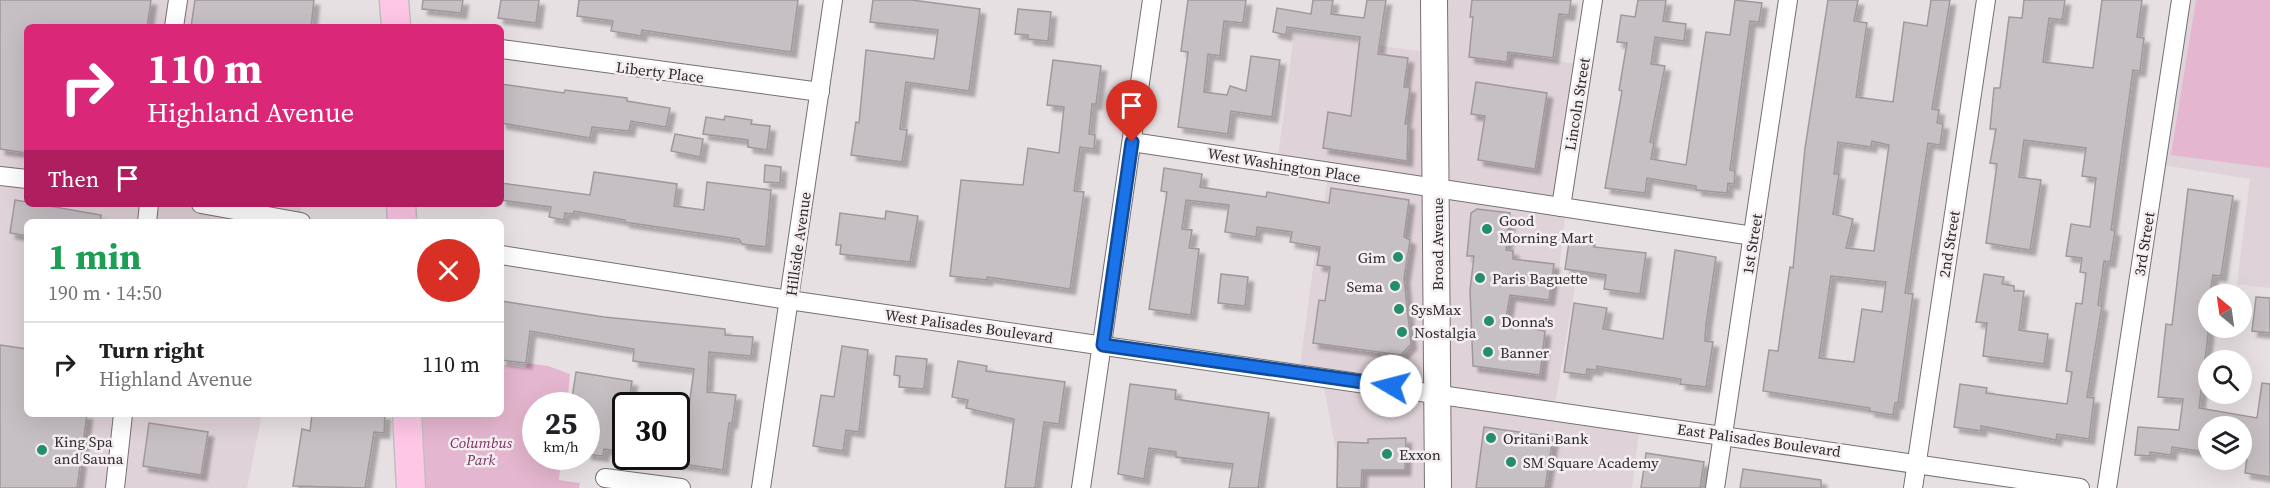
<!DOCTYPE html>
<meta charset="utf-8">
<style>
body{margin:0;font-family:"Source Serif 4",serif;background:#f6f6f6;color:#202124;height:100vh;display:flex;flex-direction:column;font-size:22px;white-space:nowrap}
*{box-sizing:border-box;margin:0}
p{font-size:20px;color:#757577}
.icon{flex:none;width:33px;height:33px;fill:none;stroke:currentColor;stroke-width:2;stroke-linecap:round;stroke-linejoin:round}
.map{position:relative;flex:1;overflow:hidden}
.panel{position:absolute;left:24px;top:219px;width:480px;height:198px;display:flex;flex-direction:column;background:#fff;border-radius:9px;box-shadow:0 6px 24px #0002}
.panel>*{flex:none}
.guide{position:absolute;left:24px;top:24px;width:480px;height:183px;border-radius:9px;box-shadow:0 6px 24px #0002;background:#db2777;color:#fff;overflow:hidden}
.needle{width:39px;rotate:331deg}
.buttons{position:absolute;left:2198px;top:284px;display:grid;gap:12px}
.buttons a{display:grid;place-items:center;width:54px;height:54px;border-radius:50%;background:#fff;box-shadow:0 6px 24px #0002;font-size:30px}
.speed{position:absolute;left:522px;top:392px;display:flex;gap:12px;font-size:30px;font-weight:700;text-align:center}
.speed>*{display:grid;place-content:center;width:78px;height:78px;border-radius:50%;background:#fff;box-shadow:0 6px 24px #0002;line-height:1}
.speed small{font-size:15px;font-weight:400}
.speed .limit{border:3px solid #111;border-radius:9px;background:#fff;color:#111}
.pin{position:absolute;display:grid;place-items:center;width:51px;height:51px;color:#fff;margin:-62px -26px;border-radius:50% 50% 50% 0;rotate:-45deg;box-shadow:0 0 6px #0007}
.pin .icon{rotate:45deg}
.me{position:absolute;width:66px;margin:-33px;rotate:278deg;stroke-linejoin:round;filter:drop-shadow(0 0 4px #0008)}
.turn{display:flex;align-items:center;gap:21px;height:126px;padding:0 24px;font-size:27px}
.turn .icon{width:78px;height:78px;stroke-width:2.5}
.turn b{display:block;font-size:42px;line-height:51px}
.then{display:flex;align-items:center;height:57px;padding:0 24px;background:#0003;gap:12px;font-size:22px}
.round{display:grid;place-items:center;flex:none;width:63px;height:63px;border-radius:32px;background:#f6f6f6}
.headline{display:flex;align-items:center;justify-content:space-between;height:102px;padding:0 24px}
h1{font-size:36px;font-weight:700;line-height:45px;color:#1e9e55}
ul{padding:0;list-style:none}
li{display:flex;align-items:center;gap:18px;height:84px;padding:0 24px;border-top:2px solid #e0e0e0}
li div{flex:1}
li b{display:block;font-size:22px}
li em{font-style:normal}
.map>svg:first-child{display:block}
.built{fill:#dfd2d8}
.green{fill:#e5b6cf}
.building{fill:#c6bfc3;stroke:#9f999c;stroke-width:1.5;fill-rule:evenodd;filter:url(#shadow)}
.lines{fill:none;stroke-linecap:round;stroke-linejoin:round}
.street-casing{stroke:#767073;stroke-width:20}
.secondary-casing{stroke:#767073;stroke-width:28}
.primary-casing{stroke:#c0bfbf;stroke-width:31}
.street{stroke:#fff;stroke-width:18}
.secondary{stroke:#fff;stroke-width:26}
.primary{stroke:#fdc7e5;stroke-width:28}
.route-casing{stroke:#114b97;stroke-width:15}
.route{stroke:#1a73e8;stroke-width:10}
.poi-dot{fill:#248d69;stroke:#f4edf1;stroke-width:2}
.labels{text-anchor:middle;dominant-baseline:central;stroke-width:5;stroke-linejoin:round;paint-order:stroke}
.street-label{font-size:15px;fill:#2c2a2b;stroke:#f4edf1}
.poi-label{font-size:15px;fill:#2c2a2b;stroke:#f4edf1;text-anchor:start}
.park-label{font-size:15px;font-style:italic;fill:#7b315e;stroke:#f4edf1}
</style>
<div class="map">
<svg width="2270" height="488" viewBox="0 0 2270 488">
<defs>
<filter id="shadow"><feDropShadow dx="5.5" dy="5.5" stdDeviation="1.5" flood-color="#0004"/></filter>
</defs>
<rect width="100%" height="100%" fill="#e7e0e3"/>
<g class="built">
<path d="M0,0H271L268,27H27V204H302L299,222H27V414H262L247,488H0Z"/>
<path d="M1434,0H1526L1518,54L1583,65L1558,279L1576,281L1554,410L1640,423L1632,488H1336V451L1322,377L1299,373L1314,261L1329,173L1277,164L1294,34L1434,53Z"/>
<path d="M2181,0H2270V288L2237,284L2250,179L2156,164Z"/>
</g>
<g class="green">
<path d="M2196,0H2270V168L2171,155Z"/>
<path d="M527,363L548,366L570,374L567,405H536V456H561L559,480L580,483L579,488H411L407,414H501V364L525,368Z"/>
</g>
<g class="building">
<path d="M0,0H151L147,27H27V153L0,149Z"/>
<path d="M195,0H314L311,27H191Z"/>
<path d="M423,0H463L461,13L422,9Z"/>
<path d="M501,0H539L536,23L498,18Z"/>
<path d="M579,0H798L791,52L642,30L641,36L611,31L613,21L577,16Z"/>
<path d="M873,0H912L980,9L969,91L906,82L900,129L907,130L902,162L851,155L856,122L859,123L866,50L934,59L938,30L870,22Z"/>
<path d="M1188,0H1246L1243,23L1224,21L1220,56L1208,54L1204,92L1227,95L1230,86L1246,91L1251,56L1280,60L1272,117L1231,111L1228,134L1178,127L1188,52L1181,51Z"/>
<path d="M1313,0H1333L1331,14L1364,18L1367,0H1386L1378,54L1408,58L1404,87L1410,88L1405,124H1408L1407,161L1323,148L1328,112L1351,116L1360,37L1287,27L1286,35L1273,32L1277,8L1311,14Z"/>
<path d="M1472,0H1571L1569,15L1559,14L1553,58L1508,52L1507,62L1469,57L1473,17H1470Z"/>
<path d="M1638,0H1666L1663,21L1686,24L1684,41L1655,37L1651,64L1665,66L1650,142L1654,143L1651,159L1686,165L1706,32L1730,35L1735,0L1762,3L1759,22L1750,21L1730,170L1735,171L1734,184L1728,183L1727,193L1696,190V186L1647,178L1645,193L1605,188L1622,91L1619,90L1627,43L1617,42L1621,15L1635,17Z"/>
<path d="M1828,0H1858L1854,21L1867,23L1856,97L1893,102L1904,22L1927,26L1931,0H1950L1932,109L1939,110L1937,123L1943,124L1940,145L1928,143L1905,293L1913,294L1898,403H1895L1893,415L1869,411L1870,408L1763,391L1769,350L1778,351L1790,267L1793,268L1805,148ZM1872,141L1889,145L1874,251L1846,248L1853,219L1833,214L1839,174H1834L1838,142L1871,147ZM1831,276L1886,282L1882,312L1862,309L1854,362L1819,358Z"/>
<path d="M2024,0H2065L2062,20L2049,18L2043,62L2093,68L2102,0H2142L2137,37L2144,38L2140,71L2133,70L2111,230L2115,231L2110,262L2104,261L2098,305L2102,306L2087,397L2094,398L2089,439L2057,434L2056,440L1981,426V431L1954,427L1960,384L1987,388L1986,393L2067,404L2072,372L2066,371L2076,303L2082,304L2086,273L2080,272L2082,258L2066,256L2071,224L2090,227L2096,178L2082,176L2086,148L2024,140L2019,177L2041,180L2030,250L1986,243L1997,164L1990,163L1996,129H1990L1994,88H2000L2009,17L2022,18Z"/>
<path d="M1018,9L1051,12L1048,41L1028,39V35L1015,34Z"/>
<path d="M1053,60L1101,66L1096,104H1092L1089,134L1095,135L1094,149L1080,147L1074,191L1084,192L1070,289L987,277V280L950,276L961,180L1023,185L1028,148L1059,153L1064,107L1047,105Z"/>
<path d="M1476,82L1547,93L1535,169L1478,160L1485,116L1471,114Z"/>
<path d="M501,84L564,93L565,90L627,98V101L670,108L666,127L631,121L629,131L592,127L590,138L501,123Z"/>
<path d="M725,116L752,120L751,124L770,126L767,150L748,147V140L703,134L706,117L724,120Z"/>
<path d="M675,134L703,139L700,157L671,151Z"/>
<path d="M765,165L781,167L780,183L764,182Z"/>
<path d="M1164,168L1202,174L1200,187L1266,197L1267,192L1329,203L1331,188L1409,200L1404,237L1410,240L1404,278L1411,344L1401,355L1313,343L1319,300L1325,301L1330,267L1317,265L1320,247L1290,242L1292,232L1257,227L1256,237L1225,232L1229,205L1186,200L1182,229L1192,230L1189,248L1199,249L1191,315L1149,309L1167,192L1161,191Z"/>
<path d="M594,172L677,184L674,206L704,210L707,182L771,190L766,247L742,244L739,239L624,222L625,220L574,211L573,214L565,213L564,220L549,217L551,207L501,200V183L590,195Z"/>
<path d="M2188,189L2233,196L2221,276L2213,275L2210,294H2208V335L2199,408L2257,418L2262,383L2270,384V477L2245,473L2247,459L2241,458V426H2208L2206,452L2172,447L2171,455L2150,452V456L2135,455L2138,427L2179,430L2183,399L2158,397L2166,324L2172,325Z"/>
<path d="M15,200L101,215L100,222H27V236L10,233Z"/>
<path d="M1477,209L1510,213L1506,250L1513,251V259L1554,264L1549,300L1510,295L1505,324L1545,331L1540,375L1473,366L1470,290L1474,256H1467L1471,213Z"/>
<path d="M886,211L918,216L910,262L840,254L841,245H836L840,213L885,219Z"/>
<path d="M1570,235L1583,236L1582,243L1595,245L1594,247L1646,253L1640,294L1604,289L1606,275L1565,269Z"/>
<path d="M1675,250L1716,257L1706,324L1705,341L1713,342L1706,387L1680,384L1681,379L1597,366V370L1587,369L1586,375L1564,372L1574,303L1607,308L1603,329L1663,339Z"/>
<path d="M1221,274L1248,277L1245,306L1218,303Z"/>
<path d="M1984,274L2004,277L2002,284L2014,286V291H2024L2019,330L2048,334L2044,364L1983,356L1987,323L1976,322Z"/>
<path d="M2256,297L2270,298V333L2252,331Z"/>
<path d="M501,301L604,317L725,329V335L753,337L751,356L709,352L707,392L736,395L732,423H729L723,470L676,463V426L686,428L694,369L633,361L634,349L530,331L526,363L501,360Z"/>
<path d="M0,345L27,349V414H87L77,488H0Z"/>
<path d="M842,346L868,350L859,432L846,430L843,451L813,446L821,395L834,397Z"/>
<path d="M896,356L927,359L924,389L899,387L900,376L894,375Z"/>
<path d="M958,361L987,366L986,371L1065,382L1059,424L1044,422L1035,488H1005L1014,419L966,408L968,400L952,397Z"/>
<path d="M576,372L632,381L629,402L626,401V452L604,449L603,456L586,454V405H571Z"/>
<path d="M1130,384L1176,390L1175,399L1269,413L1258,488H1229L1233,464L1176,457V452L1149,448L1144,479L1118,474Z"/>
<path d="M312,414H385L384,433L374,432L365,488L293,486L302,429L310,431Z"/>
<path d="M149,423L208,432L201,475L143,466Z"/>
<path d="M1484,427L1553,437L1545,488H1476Z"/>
<path d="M1406,438L1405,470H1362L1361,488H1337L1338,442L1368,443V439Z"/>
<path d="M1646,453L1704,462L1700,488H1641Z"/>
<path d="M1743,469L1821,480V488H1740Z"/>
</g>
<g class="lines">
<defs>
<g id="street">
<path d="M174,27L178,0"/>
<path d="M501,49L820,92"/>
<path d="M1132,142L1753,236"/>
<path d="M0,176L27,179"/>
<path d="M201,204L301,222"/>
<path d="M1561,207L1593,0"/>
<path d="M147,222L149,204"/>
<path d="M501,255L789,300L2080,488"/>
<path d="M605,478L681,488"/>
<path d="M115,488L123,414"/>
<path d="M761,488L833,0"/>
<path d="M1081,488L1152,0"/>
<path d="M1715,488L1788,0"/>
<path d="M1913,488L1986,0"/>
<path d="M2107,488L2181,0"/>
</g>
<path id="secondary" d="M1434,0L1438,488"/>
<g id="primary">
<path d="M394,0L396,27"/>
<path d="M401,204L402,222"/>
<path d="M407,414L411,488"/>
</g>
</defs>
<use href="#street" class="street-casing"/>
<use href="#secondary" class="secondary-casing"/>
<use href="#primary" class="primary-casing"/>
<use href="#street" class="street"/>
<use href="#secondary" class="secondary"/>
<use href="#primary" class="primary"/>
</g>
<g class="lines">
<defs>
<path id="route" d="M1132,142L1103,345L1391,386"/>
</defs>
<use href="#route" class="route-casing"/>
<use href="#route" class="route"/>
</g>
<g class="poi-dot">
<circle cx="1487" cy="229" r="6"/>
<circle cx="1398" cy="257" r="6"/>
<circle cx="1480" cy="278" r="6"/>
<circle cx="1395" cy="286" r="6"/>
<circle cx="1399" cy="309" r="6"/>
<circle cx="1489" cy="321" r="6"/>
<circle cx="1402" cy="332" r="6"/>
<circle cx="1488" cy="352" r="6"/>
<circle cx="1491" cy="438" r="6"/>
<circle cx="42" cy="450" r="6"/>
<circle cx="1387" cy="454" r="6"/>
<circle cx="1511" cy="462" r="6"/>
</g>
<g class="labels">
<g class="street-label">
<text transform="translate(660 72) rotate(7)">Liberty Place</text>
<text transform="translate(1577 104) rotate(-81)">Lincoln Street</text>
<text transform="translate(1284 165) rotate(9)">West Washington Place</text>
<text transform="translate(798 244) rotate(-82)">Hillside Avenue</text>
<text transform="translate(1437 244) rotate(-90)">Broad Avenue</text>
<text transform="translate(1752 244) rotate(-81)">1st Street</text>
<text transform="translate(1949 244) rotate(-81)">2nd Street</text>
<text transform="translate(2144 244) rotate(-81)">3rd Street</text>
<text transform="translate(969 326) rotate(8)">West Palisades Boulevard</text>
<text transform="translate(1759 440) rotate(8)">East Palisades Boulevard</text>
</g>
<g class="poi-label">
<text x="1499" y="220">Good<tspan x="1499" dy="17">Morning Mart</tspan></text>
<text x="1386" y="257" text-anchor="end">Gim</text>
<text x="1492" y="278">Paris Baguette</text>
<text x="1383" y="286" text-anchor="end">Sema</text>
<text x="1411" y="309">SysMax</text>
<text x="1501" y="321">Donna's</text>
<text x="1414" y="332">Nostalgia</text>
<text x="1500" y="352">Banner</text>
<text x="1503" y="438">Oritani Bank</text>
<text x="54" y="441">King Spa<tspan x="54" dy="17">and Sauna</tspan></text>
<text x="1399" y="454">Exxon</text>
<text x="1523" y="462">SM Square Academy</text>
</g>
<g class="park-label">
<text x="481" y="442">Columbus<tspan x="481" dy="17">Park</tspan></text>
</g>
</g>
</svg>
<div class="buttons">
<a><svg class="needle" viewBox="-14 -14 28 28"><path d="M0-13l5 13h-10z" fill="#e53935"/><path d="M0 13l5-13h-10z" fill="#757577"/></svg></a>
<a><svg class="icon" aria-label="search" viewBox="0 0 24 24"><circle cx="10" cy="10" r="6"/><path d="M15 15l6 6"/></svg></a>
<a><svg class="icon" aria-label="layers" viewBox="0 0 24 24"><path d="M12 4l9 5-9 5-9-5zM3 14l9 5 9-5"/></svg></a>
</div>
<div class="speed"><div>25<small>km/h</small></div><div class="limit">30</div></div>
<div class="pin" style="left:1132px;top:142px;background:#d93025"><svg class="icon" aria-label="arrive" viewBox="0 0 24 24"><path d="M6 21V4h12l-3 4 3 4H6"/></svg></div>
<svg class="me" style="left:1391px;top:386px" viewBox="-20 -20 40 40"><circle r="19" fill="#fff"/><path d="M0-13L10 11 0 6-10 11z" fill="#1a73e8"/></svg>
<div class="guide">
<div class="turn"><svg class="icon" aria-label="right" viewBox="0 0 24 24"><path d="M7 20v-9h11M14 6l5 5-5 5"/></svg><div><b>110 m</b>Highland Avenue</div></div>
<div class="then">Then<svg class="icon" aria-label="arrive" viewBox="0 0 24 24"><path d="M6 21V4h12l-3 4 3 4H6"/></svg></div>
</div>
<section class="panel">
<div class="headline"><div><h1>1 min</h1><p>190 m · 14:50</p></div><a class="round" style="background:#d93025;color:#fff"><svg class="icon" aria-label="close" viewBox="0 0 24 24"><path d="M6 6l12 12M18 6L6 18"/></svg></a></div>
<ul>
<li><svg class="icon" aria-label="right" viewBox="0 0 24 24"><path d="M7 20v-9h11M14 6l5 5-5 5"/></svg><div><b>Turn right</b><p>Highland Avenue</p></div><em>110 m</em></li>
</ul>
</section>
</div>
